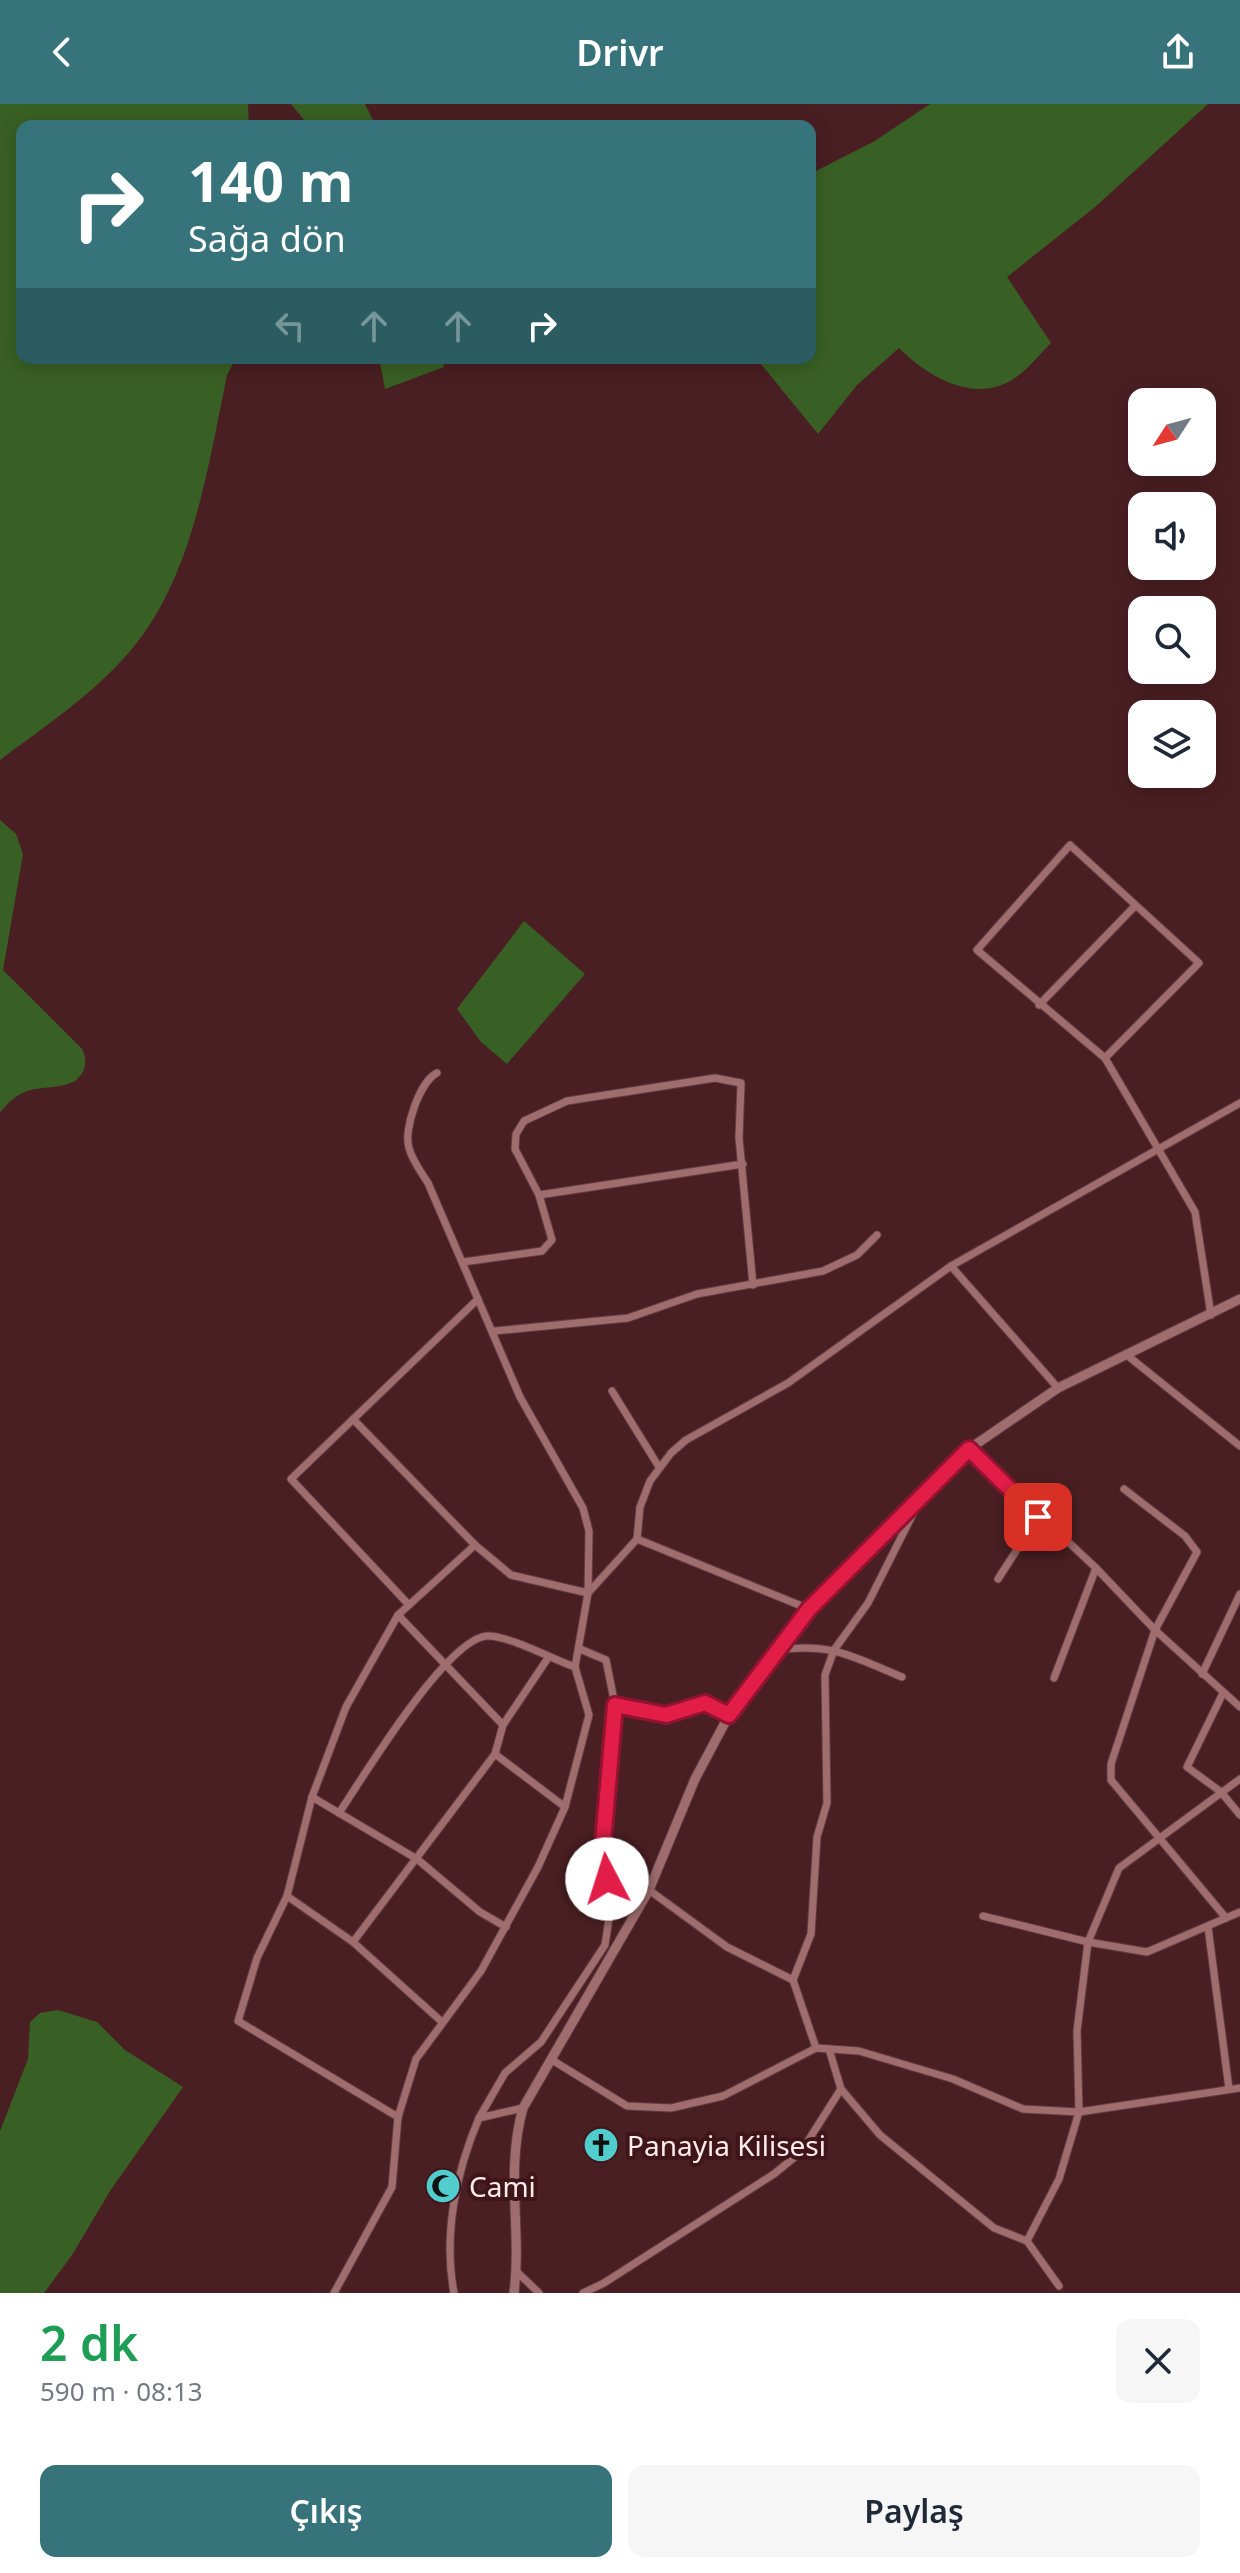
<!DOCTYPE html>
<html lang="tr">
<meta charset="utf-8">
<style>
body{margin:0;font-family:"Noto Sans",sans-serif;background:#f6f6f7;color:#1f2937;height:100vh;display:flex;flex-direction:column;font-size:30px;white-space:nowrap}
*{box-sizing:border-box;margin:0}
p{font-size:26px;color:#747a83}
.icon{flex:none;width:44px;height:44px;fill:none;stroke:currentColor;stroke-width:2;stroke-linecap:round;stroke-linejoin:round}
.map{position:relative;height:2189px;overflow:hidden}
.sheet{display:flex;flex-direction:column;background:#fff;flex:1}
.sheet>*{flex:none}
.hud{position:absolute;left:16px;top:16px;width:800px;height:244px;border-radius:16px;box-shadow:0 4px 20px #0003;background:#36737b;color:#fff;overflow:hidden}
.needle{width:52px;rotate:234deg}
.tools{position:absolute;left:1128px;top:284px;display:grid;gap:16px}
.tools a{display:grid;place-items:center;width:88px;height:88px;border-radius:16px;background:#fff;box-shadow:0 4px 20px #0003;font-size:40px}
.pin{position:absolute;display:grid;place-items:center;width:68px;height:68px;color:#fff;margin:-34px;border-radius:16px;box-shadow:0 4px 12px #0006}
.me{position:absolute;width:88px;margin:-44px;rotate:355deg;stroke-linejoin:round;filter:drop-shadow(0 0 6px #0008)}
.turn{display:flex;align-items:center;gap:28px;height:168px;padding:0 40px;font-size:36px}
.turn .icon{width:104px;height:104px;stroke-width:2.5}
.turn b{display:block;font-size:56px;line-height:68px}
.lanes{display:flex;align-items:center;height:76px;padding:0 40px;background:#0003;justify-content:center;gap:40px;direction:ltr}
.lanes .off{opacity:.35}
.round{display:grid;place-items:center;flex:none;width:84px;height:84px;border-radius:16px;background:#f6f6f7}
.headline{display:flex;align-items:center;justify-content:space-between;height:136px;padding:0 40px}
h1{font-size:48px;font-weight:600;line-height:60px;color:#1e9e55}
.button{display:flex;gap:16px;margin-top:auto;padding:16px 40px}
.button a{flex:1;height:92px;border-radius:16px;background:#36737b;color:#fff;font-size:32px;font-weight:600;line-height:92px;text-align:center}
.button a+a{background:#f6f6f7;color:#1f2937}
header{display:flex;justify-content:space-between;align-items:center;height:104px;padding:0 40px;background:#36737b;color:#fff;font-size:36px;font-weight:600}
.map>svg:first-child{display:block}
.grass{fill:#396024}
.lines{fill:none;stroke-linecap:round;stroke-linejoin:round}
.minor-casing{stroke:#603d42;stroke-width:9}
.tertiary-casing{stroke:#603d42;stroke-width:11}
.minor{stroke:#a06d6f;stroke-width:7}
.tertiary{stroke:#a06d6f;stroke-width:9}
.route-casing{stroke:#92132f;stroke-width:20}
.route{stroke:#e11d48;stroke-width:14}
.labels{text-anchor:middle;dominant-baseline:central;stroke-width:8;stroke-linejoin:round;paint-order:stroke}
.poi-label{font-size:28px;fill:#feeced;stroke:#3f151a;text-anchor:start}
</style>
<header><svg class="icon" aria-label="back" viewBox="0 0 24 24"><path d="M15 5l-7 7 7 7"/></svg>Drivr<svg class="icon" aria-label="share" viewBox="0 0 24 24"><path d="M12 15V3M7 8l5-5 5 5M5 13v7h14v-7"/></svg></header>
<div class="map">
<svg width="1240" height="2189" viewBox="0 0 1240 2189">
<rect width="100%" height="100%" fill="#4a1f23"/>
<g class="grass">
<path d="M0,0H248L249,22H22V254H236L227,271C208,362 193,473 131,546C94,590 45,622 0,656Z"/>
<path d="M291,0H365L376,22H309Z"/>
<path d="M930,0H1208L1095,103L1007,173L1051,239C1038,252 1025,269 1010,277C971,299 926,271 899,244L857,281L818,330L756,254H810V70L875,37Z"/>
<path d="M379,254H443L444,263L385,285Z"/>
<path d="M0,716L16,730L23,750L3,866L82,945C88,957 86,968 75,977C45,991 28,973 0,1009Z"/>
<path d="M524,817L585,870L507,960L481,938L457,905Z"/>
<path d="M58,1906L97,1918L125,1946L183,1983L110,2087L72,2151L44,2189H0V2027L28,1955L30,1918L40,1909Z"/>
</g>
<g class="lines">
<defs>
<g id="minor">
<path d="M1039,901L1135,802"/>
<path d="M1105,954L1199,859L1070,741L977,846L1105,954L1195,1108L1211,1211"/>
<path d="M539,1091L743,1060"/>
<path d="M463,1158L542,1147L552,1136L539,1091L515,1045L516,1030L524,1017L567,997L715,974L741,979L739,1034L753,1181"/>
<path d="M951,1162L1058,1284"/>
<path d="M494,1227L628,1214L697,1190L823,1167L857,1151L877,1131"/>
<path d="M1128,1252L1240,1342"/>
<path d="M612,1287L659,1363"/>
<path d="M353,1315L475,1441"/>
<path d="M969,1345L1096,1464L1155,1526L1240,1603"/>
<path d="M1124,1385L1185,1432L1197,1448L1155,1526L1111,1660V1676L1226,1814"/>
<path d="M998,1475L1038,1413"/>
<path d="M409,1501L291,1375L478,1195"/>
<path d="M809,1505L637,1435L640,1403L650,1377L671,1349L686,1336L788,1279L951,1162L1240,999"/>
<path d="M398,1511L503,1621"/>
<path d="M777,1546C832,1538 853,1553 902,1573"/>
<path d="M1202,1570L1240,1490"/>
<path d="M1054,1574L1096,1464"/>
<path d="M1223,1589L1187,1663L1221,1688L1240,1711"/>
<path d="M615,1601L666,1611L705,1599L729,1611"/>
<path d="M495,1650L565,1703"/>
<path d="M312,1693L417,1755L480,1808L506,1823"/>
<path d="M339,1709C362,1675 448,1532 488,1532C510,1532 552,1555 575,1563"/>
<path d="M649,1786L727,1843L793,1876"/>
<path d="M287,1792L353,1838L442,1918"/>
<path d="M983,1812L1088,1838L1147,1848L1240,1808"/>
<path d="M1208,1823L1229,1985"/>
<path d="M353,1838L495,1650L503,1621L548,1554"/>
<path d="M816,1944L793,1876L811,1830L817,1733L827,1699L825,1571L834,1546L868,1499L920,1396"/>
<path d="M829,1945L841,1985L880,2031L994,2124L1027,2137L1059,2182"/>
<path d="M552,1956L627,2002L671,2004L723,1992L816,1944L859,1947L953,1975L1023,2005L1079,2008L1240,1984"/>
<path d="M398,2013L238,1917L257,1854L287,1792L312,1693L346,1603L398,1511L475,1441L511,1471L588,1489L589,1427L583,1404L520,1293L428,1079C421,1068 412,1056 409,1044C403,1026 420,977 437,969"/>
<path d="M479,2014L505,1969L541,1938L605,1841L611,1801L602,1750L615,1601L606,1556L580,1545"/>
<path d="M1027,2137L1059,2075L1079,2008L1077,1927L1088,1838L1119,1764L1240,1675"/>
<path d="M517,2168L539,2189"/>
<path d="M334,2189L392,2083L398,2013L416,1955L481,1867L538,1763L565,1703L589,1611L575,1563L588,1489L637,1435"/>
<path d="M454,2189C443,2131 456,2068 479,2014L523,2004"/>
<path d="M583,2189L604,2179L774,2070L801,2048L841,1985"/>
</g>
<path id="tertiary" d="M514,2189C522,2126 505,2068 523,2004L649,1786L695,1675L729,1611L809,1505L969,1345L1058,1284L1240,1195"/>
</defs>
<use href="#minor" class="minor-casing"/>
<use href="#tertiary" class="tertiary-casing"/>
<use href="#minor" class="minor"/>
<use href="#tertiary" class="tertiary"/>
</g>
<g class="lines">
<defs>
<path id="route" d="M607,1775L602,1750L615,1601L666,1611L705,1599L729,1611L809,1505L969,1345L1038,1413"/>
</defs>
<use href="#route" class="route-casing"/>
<use href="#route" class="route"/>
</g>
<defs>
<symbol id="church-disc" viewBox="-11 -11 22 22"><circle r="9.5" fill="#52cdce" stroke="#3f151a"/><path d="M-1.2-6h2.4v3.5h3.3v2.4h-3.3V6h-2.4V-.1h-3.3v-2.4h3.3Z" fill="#111"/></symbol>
<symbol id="mosque-disc" viewBox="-11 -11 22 22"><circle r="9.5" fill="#52cdce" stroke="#3f151a"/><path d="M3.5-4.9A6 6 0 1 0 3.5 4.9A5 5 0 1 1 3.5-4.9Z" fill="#111"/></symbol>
</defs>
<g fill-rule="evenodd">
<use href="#church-disc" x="581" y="2021" width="40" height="40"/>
<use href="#mosque-disc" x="423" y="2062" width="40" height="40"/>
</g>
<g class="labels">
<g class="poi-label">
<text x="627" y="2041">Panayia Kilisesi</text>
<text x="469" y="2082">Cami</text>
</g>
</g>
</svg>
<div class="tools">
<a><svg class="needle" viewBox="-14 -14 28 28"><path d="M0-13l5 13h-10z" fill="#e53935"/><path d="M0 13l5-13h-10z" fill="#747a83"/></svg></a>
<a><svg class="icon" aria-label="sound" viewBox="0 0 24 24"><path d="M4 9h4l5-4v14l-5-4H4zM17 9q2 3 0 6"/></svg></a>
<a><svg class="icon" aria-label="search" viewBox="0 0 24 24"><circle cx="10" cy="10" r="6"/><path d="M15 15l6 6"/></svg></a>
<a><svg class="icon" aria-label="layers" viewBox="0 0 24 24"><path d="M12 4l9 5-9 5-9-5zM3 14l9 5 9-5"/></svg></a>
</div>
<div class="pin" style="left:1038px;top:1413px;background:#d93025"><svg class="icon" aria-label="arrive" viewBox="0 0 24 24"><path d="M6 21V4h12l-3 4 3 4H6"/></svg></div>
<svg class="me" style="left:607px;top:1775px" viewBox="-20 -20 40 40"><circle r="19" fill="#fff"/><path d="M0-13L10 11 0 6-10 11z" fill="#e11d48"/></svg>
<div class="hud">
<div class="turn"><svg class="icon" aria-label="right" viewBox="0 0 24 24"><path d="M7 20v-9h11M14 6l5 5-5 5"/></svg><div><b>140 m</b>Sağa dön</div></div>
<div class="lanes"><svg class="icon off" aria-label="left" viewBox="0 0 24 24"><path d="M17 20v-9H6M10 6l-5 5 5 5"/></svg><svg class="icon off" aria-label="ahead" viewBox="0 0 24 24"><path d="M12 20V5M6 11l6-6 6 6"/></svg><svg class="icon off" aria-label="ahead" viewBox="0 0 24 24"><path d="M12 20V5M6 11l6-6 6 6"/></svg><svg class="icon" aria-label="right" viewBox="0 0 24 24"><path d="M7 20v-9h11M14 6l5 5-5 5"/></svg></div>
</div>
</div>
<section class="sheet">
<div class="headline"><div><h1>2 dk</h1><p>590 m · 08:13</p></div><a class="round"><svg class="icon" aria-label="close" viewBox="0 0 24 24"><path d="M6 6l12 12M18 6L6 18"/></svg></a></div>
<div class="button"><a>Çıkış</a><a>Paylaş</a></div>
</section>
